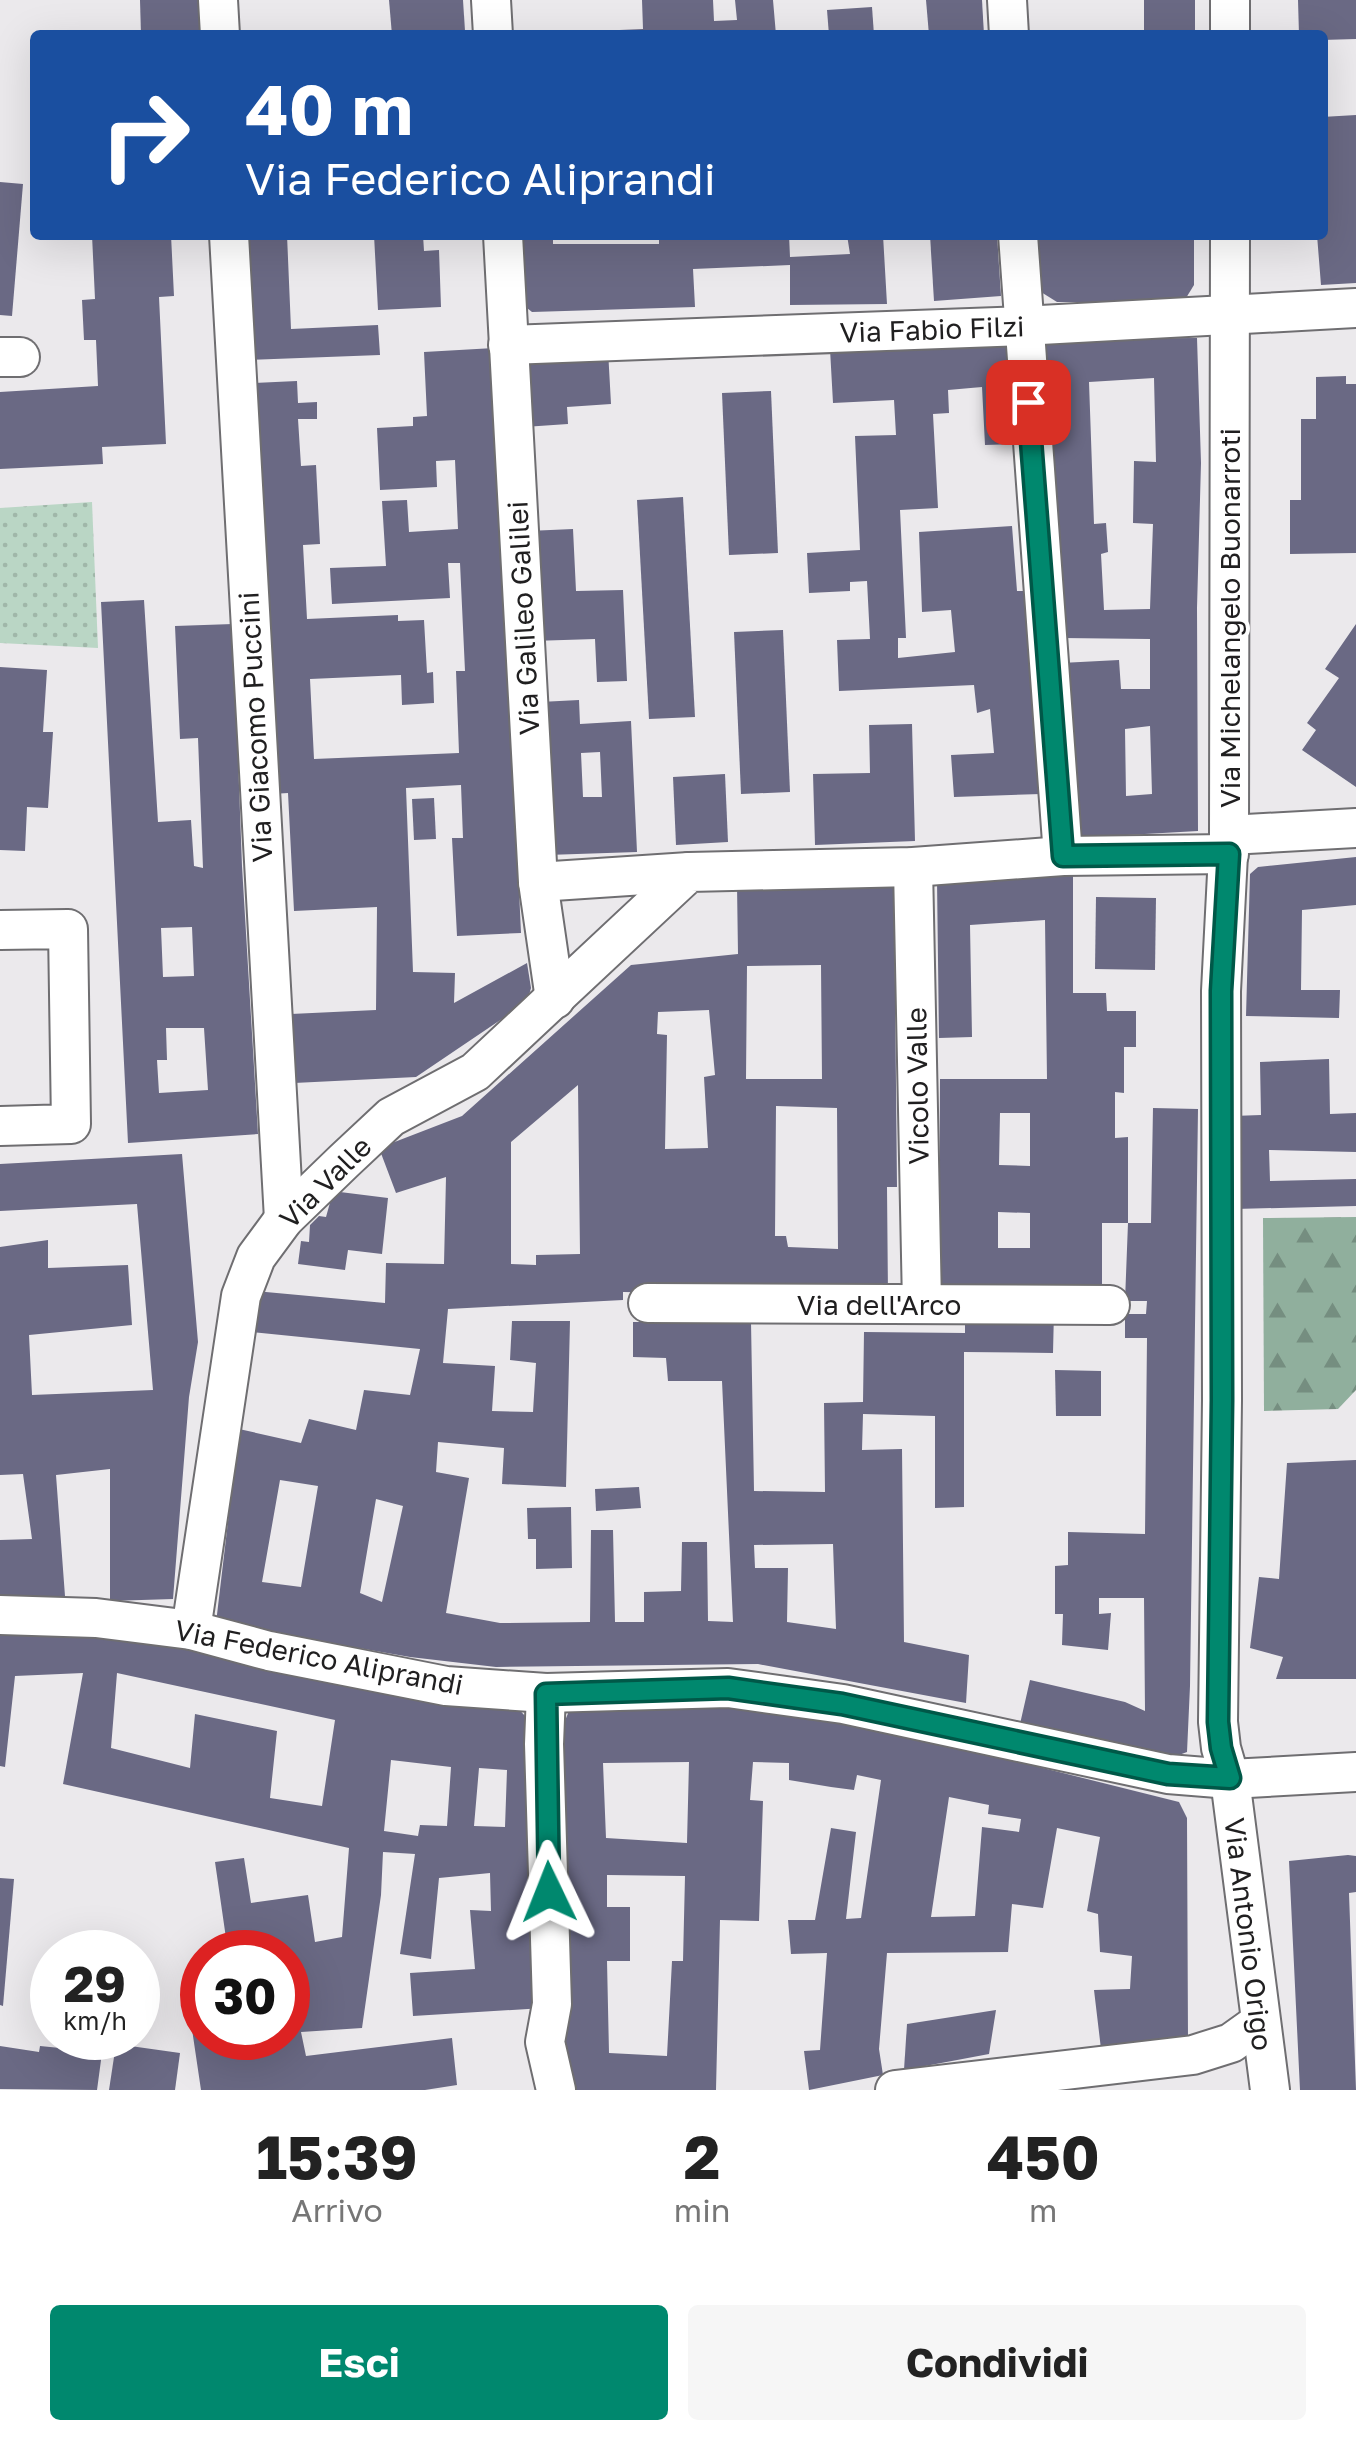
<!DOCTYPE html>
<html lang="it">
<style>
body{margin:0;font-family:"Golos Text",sans-serif;background:#f6f6f6;color:#222;height:100vh;display:flex;flex-direction:column;font-size:38px;white-space:nowrap}
*{box-sizing:border-box;margin:0}
p{font-size:32px;color:#767676}
.icon{flex:none;width:55px;height:55px;fill:none;stroke:currentColor;stroke-width:2;stroke-linecap:round;stroke-linejoin:round}
.map{position:relative;height:2090px;overflow:hidden}
.side{display:flex;flex-direction:column;background:#fff;flex:1}
.side>*{flex:none}
.top-card{position:absolute;left:30px;top:30px;width:1298px;height:210px;border-radius:10px;box-shadow:0 10px 40px #0002;background:#1a4fa0;color:#fff;overflow:hidden}
.speed{position:absolute;left:30px;top:1930px;display:flex;gap:20px;font-size:50px;font-weight:700;text-align:center}
.speed>*{display:grid;place-content:center;width:130px;height:130px;border-radius:50%;background:#fff;box-shadow:0 10px 40px #0002;line-height:1}
.speed small{font-size:25px;font-weight:400}
.speed .limit{border:15px solid #d22;background:#fff;color:#111}
.pin{position:absolute;display:grid;place-items:center;width:85px;height:85px;color:#fff;margin:-42px;border-radius:20px;box-shadow:0 5px 15px #0006}
.me{position:absolute;width:110px;margin:-55px;rotate:358deg;stroke-linejoin:round;filter:drop-shadow(0 0 8px #0008)}
.turn{display:flex;align-items:center;gap:35px;height:210px;padding:0 50px;font-size:45px}
.turn .icon{width:130px;height:130px;stroke-width:2.5}
.turn b{display:block;font-size:70px;line-height:85px}
.eta{display:flex;justify-content:space-evenly;align-items:center;height:170px;text-align:center}
.eta b{font-size:60px;font-weight:700;line-height:70px}
.primary-button{display:flex;gap:20px;margin-top:auto;padding:20px 50px}
.primary-button a{flex:1;height:115px;border-radius:10px;background:#00886e;color:#fff;font-size:40px;font-weight:700;line-height:115px;text-align:center}
.primary-button a+a{background:#f6f6f6;color:#222}
.map>svg:first-child{display:block}
.grass{fill:url(#grass-dots)}
.forest{fill:url(#forest-firs)}
.building{fill:#6a6984;fill-rule:evenodd}
.lines{fill:none;stroke-linecap:round;stroke-linejoin:round}
.minor-casing{stroke:#6f6e71;stroke-width:42}
.minor{stroke:#fff;stroke-width:38}
.route-casing{stroke:#005848;stroke-width:25}
.route{stroke:#00886e;stroke-width:18}
.labels{text-anchor:middle;dominant-baseline:central;stroke-width:8;stroke-linejoin:round;paint-order:stroke}
.street-label{font-size:28px;fill:#201f20;stroke:#fff}
</style>
<div class="map">
<svg width="1356" height="2090" viewBox="0 0 1356 2090">
<defs>
<pattern id="grass-dots" width="8" height="8" patternUnits="userSpaceOnUse" patternTransform="scale(2.5)"><rect width="8" height="8" fill="#bad6c5"/><path d="M2 2h.1M6 6h.1" fill="none" stroke="#a0b7a9" stroke-width="1.8" stroke-linecap="round"/></pattern>
<pattern id="forest-firs" width="22" height="20" patternUnits="userSpaceOnUse" patternTransform="scale(2.5)"><rect width="22" height="20" fill="#90af9d"/><path d="M5 1l3.5 6h-7zM16 11l3.5 6h-7z" fill="#758e80"/></pattern>
</defs>
<rect width="100%" height="100%" fill="#ebe9ec"/>
<path class="grass" d="M92,502L98,648L0,643V508Z"/>
<path class="forest" d="M1356,1217V1390L1338,1409L1264,1411L1263,1218Z"/>
<g class="building">
<path d="M140,0H203L204,35H141Z"/>
<path d="M389,0H463L465,31L392,35Z"/>
<path d="M642,0H713L714,21L737,20L735,0H773L776,35H572V32L643,29Z"/>
<path d="M926,0H982L984,35H929Z"/>
<rect x="1144" y="0" width="51" height="35"/>
<path d="M1298,0H1356V39L1322,40V35H1299Z"/>
<path d="M872,7L874,35H829L827,10Z"/>
<path d="M1356,115V283L1321,285L1317,235H1322V117Z"/>
<path d="M0,182L23,184L12,316L0,315Z"/>
<path d="M92,235H171L174,296L159,297L166,444L102,447L103,464L0,469V392L98,386L96,340H84L82,300L95,299Z"/>
<path d="M243,235H287L291,329L378,325L380,355L249,360Z"/>
<path d="M374,235H423L424,251L439,250L441,307L378,310Z"/>
<path d="M517,235H553V244H659V235H789L790,257L850,254L847,235H883L887,304L790,305V265L693,269L695,307L532,312L522,304Z"/>
<path d="M930,235H997L1001,296L934,301Z"/>
<path d="M1038,235H1194V285L1186,298L1154,302H1057L1041,292Z"/>
<path d="M1197,338L1201,463L1197,608L1198,831L1074,838L1061,663L1119,660L1121,689H1150V639L1062,638L1042,339ZM1154,378L1156,462L1134,461L1133,523L1153,524L1150,609L1104,610L1101,554L1108,552L1106,523L1094,524L1089,382ZM1150,726L1152,794L1126,796L1125,729Z"/>
<path d="M1011,340L1017,444L985,445L982,387L948,390L949,413L933,414L938,508L900,510L906,638H898V658L955,652L951,610L922,612L919,532L1012,526L1017,591H1024L1041,794L954,797L951,755L994,753L990,709L977,713L974,685L839,691L837,640L870,639L867,581L850,582V591L809,593L807,553L860,550L855,436L896,435L894,400L833,403L830,349Z"/>
<path d="M494,348L521,933L457,936L452,838H463L461,785L406,788L413,972L455,973L454,1003L527,963L531,988L527,1002L416,1077L294,1083L291,1014L376,1010L377,907L294,911L288,793L272,794L253,383L297,381L298,403L317,402V419H298L301,466L316,465L320,544L303,545L307,619L398,615V621L424,620L427,673L433,672L434,703L402,705L401,675L310,679L314,759L459,753L456,671H465L460,563H448L450,598L332,604L330,568L386,566L382,501L407,500L409,532L458,529L455,460L436,461L437,487L380,490L377,428L413,426V417L427,416L424,352Z"/>
<path d="M608,350L611,404L567,407L568,424L524,427L521,368L535,354Z"/>
<path d="M1346,376V384H1356V553L1290,554V500H1301V419H1316V377Z"/>
<path d="M771,391L778,553L729,555L722,393Z"/>
<path d="M683,497L695,717L649,719L637,500Z"/>
<path d="M573,529L576,591L623,590L627,681L597,682L595,639L532,641L528,531Z"/>
<path d="M144,600L158,822L191,820L194,866L203,868L198,738L180,739L175,626L233,624L242,866L258,1134L128,1143L101,602ZM192,927L194,976L163,977L161,928ZM166,1028H204L208,1090L159,1093L157,1060H167Z"/>
<path d="M1356,624V787L1302,750L1316,730L1307,723L1339,678L1325,669Z"/>
<path d="M783,630L790,792L741,794L734,632Z"/>
<path d="M0,667L47,670L43,732H53L48,808L27,807L25,851L0,850Z"/>
<path d="M579,700L580,724L631,721L637,852L547,855L540,702ZM600,752L602,797H583L581,753Z"/>
<path d="M912,724L915,841L815,845L813,774L870,773L869,725Z"/>
<path d="M725,774L728,842L676,845L673,777Z"/>
<path d="M434,798L436,839L414,840L412,799Z"/>
<path d="M1356,857V905L1302,910L1301,990H1340L1339,1018L1246,1016L1250,874L1258,867Z"/>
<path d="M1073,875V993H1106L1107,1011H1136V1047H1124V1093L1115,1092V1138L1128,1137V1223H1102V1295L939,1294L940,1079H1047L1045,920L970,925L972,1037L939,1038L937,880ZM1000,1113H1030V1166L999,1165ZM998,1212L1030,1213V1248H998Z"/>
<path d="M894,884L897,1187H887L888,1296L623,1292V1300L448,1309L443,1363L495,1366L492,1411L533,1412L536,1363L510,1360L512,1321H570L566,1487L502,1484L504,1448L438,1442L436,1472L469,1478L446,1613L500,1623L590,1622L591,1530H613L615,1622H644V1592L681,1591L682,1542H707L708,1621L733,1622L722,1381H668L666,1358L633,1357V1322H751L754,1491L825,1492L824,1403L863,1402L864,1332L965,1333V1309L1054,1311L1053,1353L964,1352V1507L935,1508V1416L863,1414L862,1450L902,1449L904,1642L969,1655L966,1703L758,1664L496,1667L410,1657L216,1623L239,1429L301,1443L309,1419L356,1430L364,1390L410,1395L420,1349L251,1332L255,1291L385,1303L386,1263L444,1264L446,1177L396,1193L379,1148L462,1116L631,965L738,954L737,885ZM821,965L822,1079H746L747,966ZM709,1010L715,1075L704,1077L708,1148L665,1149L667,1035L657,1034L658,1012ZM578,1085L580,1254L536,1255V1265L511,1264V1142ZM776,1106L837,1108L838,1249L788,1247L786,1236H775ZM280,1480L318,1486L301,1587L262,1582ZM376,1499L403,1506L382,1602L360,1593ZM833,1544L836,1629L787,1622L788,1568H755L754,1545Z"/>
<path d="M1096,897L1156,898L1155,970L1095,969Z"/>
<path d="M1329,1059L1330,1114L1356,1113V1152L1269,1150L1270,1181L1356,1179V1206L1235,1209L1233,1116L1261,1115L1260,1062Z"/>
<path d="M1153,1108L1198,1109L1190,1686L1187,1752L1171,1758L1020,1724L1030,1680L1125,1702L1145,1711L1144,1598H1099V1614L1111,1613L1108,1650L1062,1645L1063,1614H1055V1566L1068,1565V1532L1145,1534L1147,1338H1125V1314H1146L1147,1301H1125L1128,1223H1151Z"/>
<path d="M182,1154L198,1342L189,1397L173,1599L110,1601V1469L56,1475L65,1596H0V1540L32,1539L23,1474L0,1475V1247L48,1240V1268L128,1265L132,1325L29,1335L32,1395L153,1390L137,1204L0,1211V1164Z"/>
<path d="M340,1192L388,1198L382,1254L348,1250L345,1270L298,1264L301,1241L309,1242L310,1225L319,1216L326,1217L331,1199Z"/>
<path d="M1055,1370L1101,1371V1416H1056Z"/>
<path d="M1356,1460V1679H1276L1283,1657L1250,1648L1259,1577L1279,1579L1287,1463Z"/>
<path d="M639,1487L641,1508L596,1511L595,1489Z"/>
<path d="M571,1507L572,1568L536,1569V1539H528L527,1508Z"/>
<path d="M0,1629L121,1636L515,1705L525,1716L544,2008L413,2016L410,1973L475,1969L470,1910L491,1911L490,1873L439,1878L431,1959L400,1954L415,1854L383,1852L381,1895L362,2028L301,2032L306,2056L452,2038L457,2085L425,2090H201L189,2009L202,2007V2038H288V1952H228L215,1862L244,1858L251,1903L308,1895L315,1942L342,1937L349,1848L63,1784L83,1673L15,1676L5,1767L0,1766ZM117,1673L335,1720L322,1806L270,1798L277,1731L195,1714L190,1768L111,1748ZM391,1760L451,1767L447,1826L420,1825L418,1836L384,1831ZM479,1768L507,1770L505,1827L474,1826Z"/>
<path d="M729,1703L839,1717L1179,1802L1187,1818L1188,2040L1101,2049L1094,1990L1130,1989L1132,1956L1100,1952L1098,1914L1087,1911L1100,1837L1057,1828L1043,1908L1012,1904L1008,1952L887,1953L879,2049L883,2075L809,2090L804,2051L820,2050L827,1953L791,1954L788,1920H815L831,1828L856,1832L846,1919L861,1918L881,1780L857,1775L854,1790L831,1787L789,1780V1763L753,1762L750,1800L763,1801L759,1921L720,1920L716,2090H570L562,2063L553,1750L571,1706ZM689,1762L687,1843L606,1838L603,1763ZM949,1797L989,1805L988,1814L1021,1819L1019,1832L982,1827L975,1916L931,1917ZM607,1875L685,1876L683,1961H672L667,2056L609,2053L607,1961H630V1907H607Z"/>
<path d="M1348,1855L1356,1856V1892L1349,1893L1356,2090H1300L1289,1861Z"/>
<path d="M0,1878L14,1879L3,2006L0,2005Z"/>
<path d="M996,2010L989,2054L904,2070L907,2024Z"/>
<path d="M71,2038H104L97,2090L0,2089V2046L39,2052L40,2046L70,2049Z"/>
<path d="M116,2044L180,2053L175,2090H109Z"/>
</g>
<g class="lines">
<defs>
<g id="minor">
<path d="M218,0L220,35"/>
<path d="M491,0L493,35"/>
<path d="M1007,0L1009,35"/>
<path d="M1230,35V0"/>
<path d="M229,235L284,1219"/>
<path d="M503,235L538,882L555,999"/>
<path d="M1018,235L1063,856"/>
<path d="M1230,235L1229,835L1221,991L1222,1400L1218,1722L1221,1748L1230,1779L1270,2090"/>
<path d="M508,345L1022,326L1356,308"/>
<path d="M0,357H20"/>
<path d="M1229,835L1356,828"/>
<path d="M913,867L922,1304"/>
<path d="M538,882L689,872"/>
<path d="M0,930L68,929L71,1124L0,1126"/>
<path d="M648,1303L1110,1305"/>
<path d="M0,1615L96,1618L191,1630L269,1651L446,1686L546,1693L728,1688L843,1704L1168,1774L1230,1779L1356,1772"/>
<path d="M191,1630L241,1296L256,1257L284,1219L344,1161L391,1117L475,1072L689,872L913,867L1063,856L1229,854"/>
<path d="M546,1693L544,1744L552,2004L545,2042L556,2090"/>
<path d="M895,2090L1193,2055L1231,2043L1259,2023"/>
</g>
</defs>
<use href="#minor" class="minor-casing"/>
<use href="#minor" class="minor"/>
</g>
<g class="lines">
<defs>
<path id="route" d="M549,1892L546,1694L728,1688L842,1704L1168,1774L1230,1778L1221,1748L1218,1722L1222,1400L1221,991L1229,854L1063,856L1028,402"/>
</defs>
<use href="#route" class="route-casing"/>
<use href="#route" class="route"/>
</g>
<g class="labels">
<g class="street-label">
<text transform="translate(932 329) rotate(-2)">Via Fabio Filzi</text>
<text transform="translate(523 618) rotate(-93)">Via Galileo Galilei</text>
<text transform="translate(1229 618) rotate(-90)">Via Michelangelo Buonarroti</text>
<text transform="translate(255 727) rotate(-93)">Via Giacomo Puccini</text>
<text transform="translate(917 1086) rotate(-91)">Vicolo Valle</text>
<text transform="translate(325 1182) rotate(-45)">Via Valle</text>
<text x="879" y="1304">Via dell'Arco</text>
<text transform="translate(319 1657) rotate(11)">Via Federico Aliprandi</text>
<text transform="translate(1249 1934) rotate(83)">Via Antonio Origo</text>
</g>
</g>
</svg>
<div class="speed"><div>29<small>km/h</small></div><div class="limit">30</div></div>
<div class="pin" style="left:1028px;top:402px;background:#d93025"><svg class="icon" aria-label="arrive" viewBox="0 0 24 24"><path d="M6 21V4h12l-3 4 3 4H6"/></svg></div>
<svg class="me" style="left:549px;top:1892px" viewBox="-20 -20 40 40"><path d="M0-17L14 15 0 8-14 15z" fill="#00886e" stroke="#fff" stroke-width="4"/></svg>
<div class="top-card">
<div class="turn"><svg class="icon" aria-label="right" viewBox="0 0 24 24"><path d="M7 20v-9h11M14 6l5 5-5 5"/></svg><div><b>40 m</b>Via Federico Aliprandi</div></div>
</div>
</div>
<section class="side">
<div class="eta">
<div><b>15:39</b><p>Arrivo</p></div>
<div><b>2</b><p>min</p></div>
<div><b>450</b><p>m</p></div>
</div>
<div class="primary-button"><a>Esci</a><a>Condividi</a></div>
</section>
